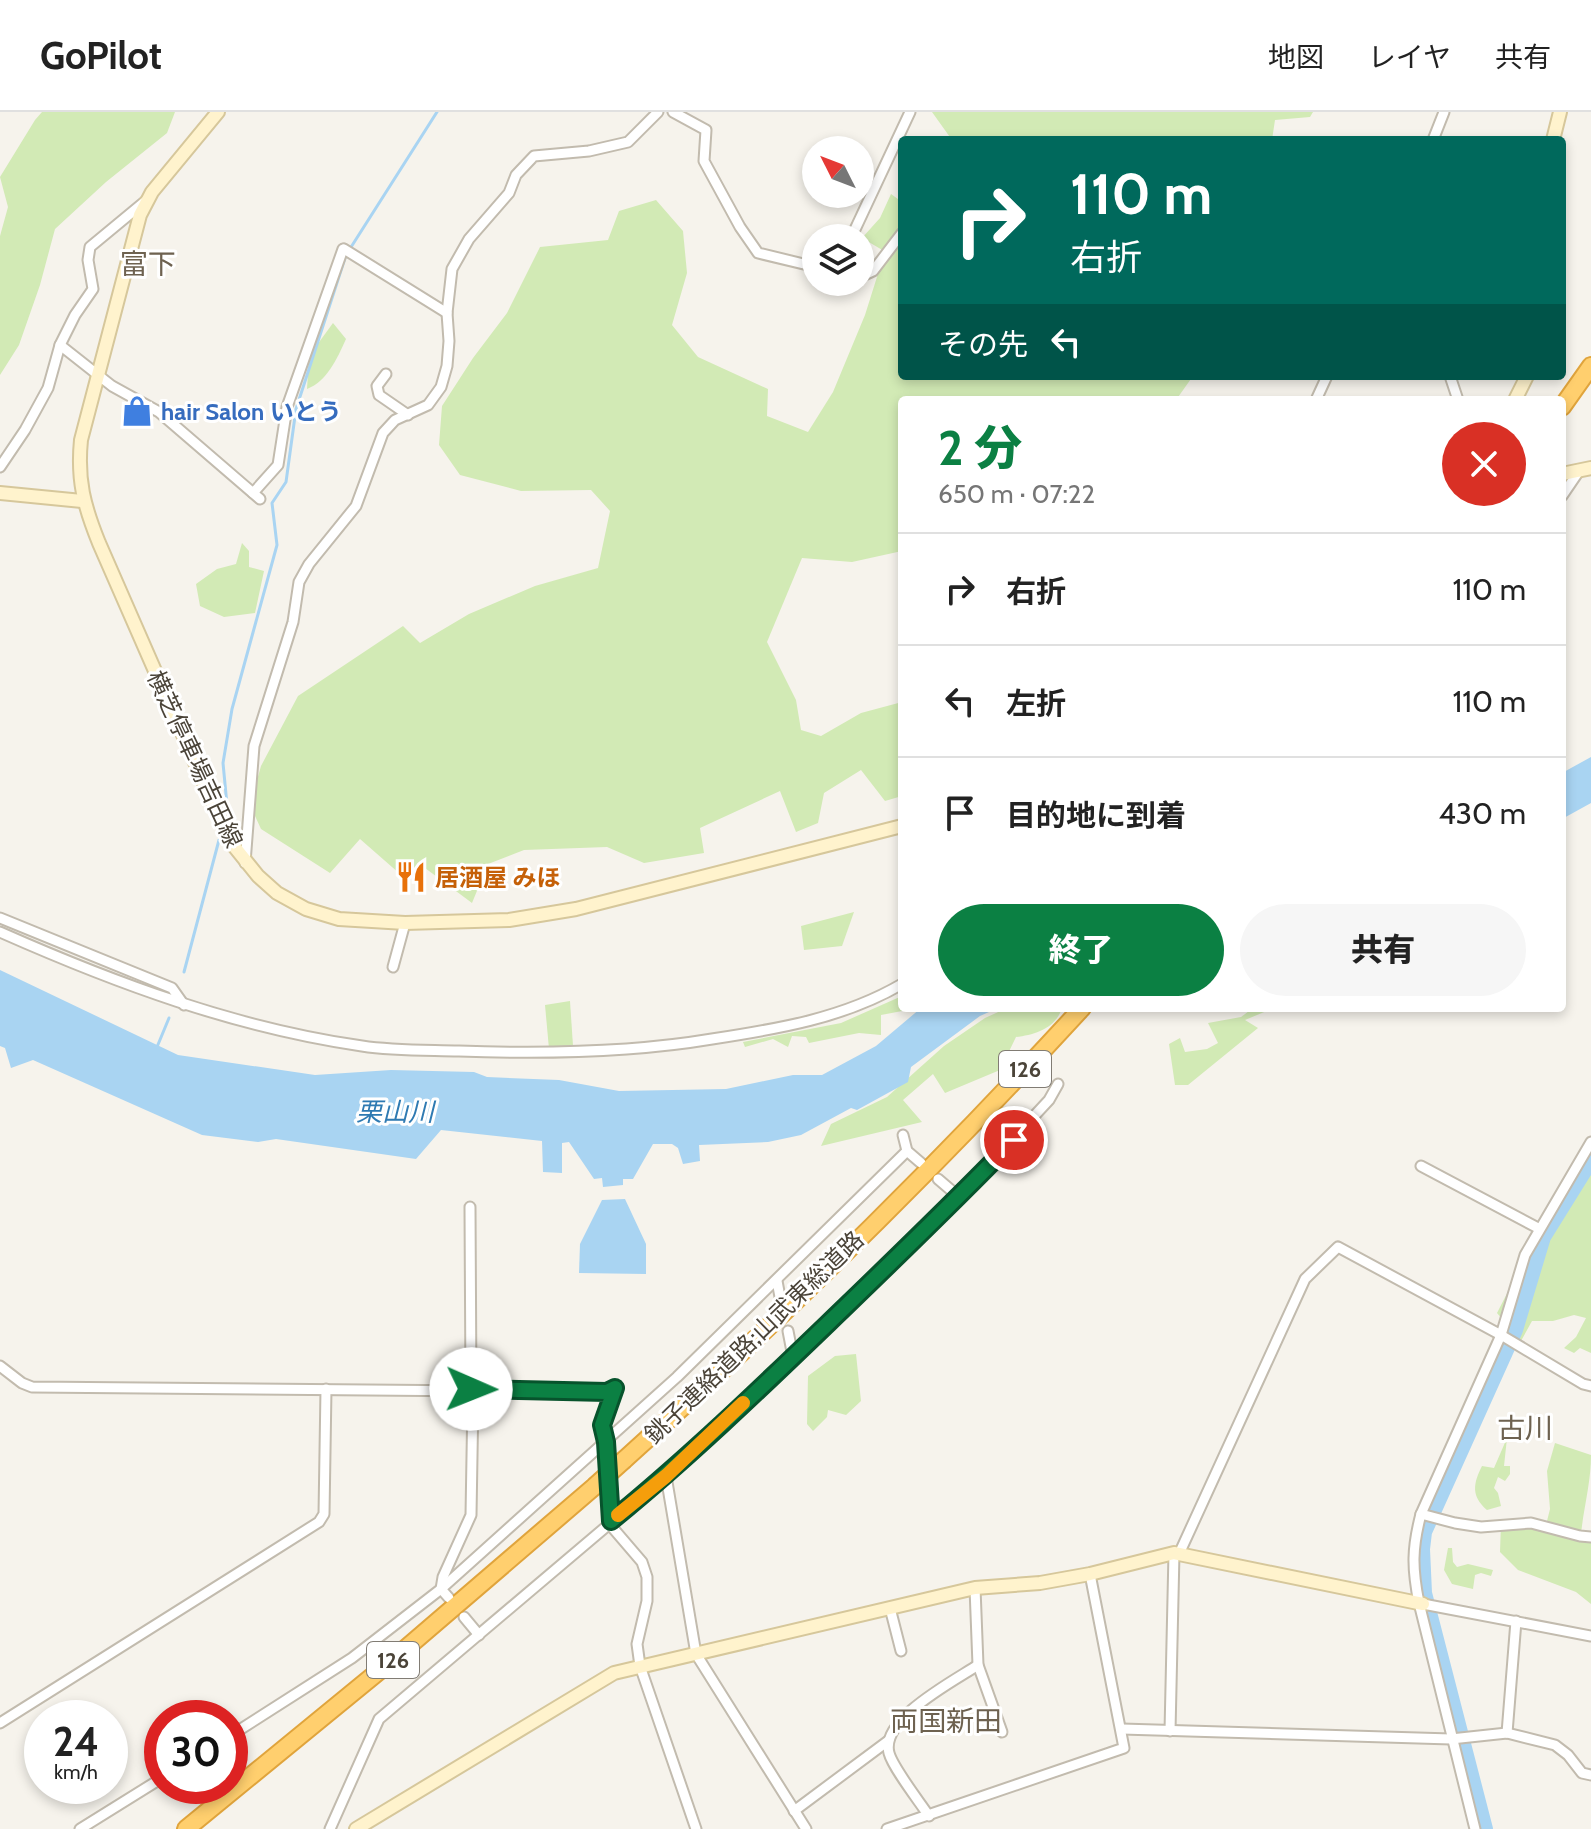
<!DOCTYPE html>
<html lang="ja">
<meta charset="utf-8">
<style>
body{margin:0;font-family:Cabin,"Noto Sans JP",sans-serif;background:#f6f6f6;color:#222;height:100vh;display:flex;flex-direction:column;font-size:30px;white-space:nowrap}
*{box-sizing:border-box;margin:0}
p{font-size:26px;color:#767676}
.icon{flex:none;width:44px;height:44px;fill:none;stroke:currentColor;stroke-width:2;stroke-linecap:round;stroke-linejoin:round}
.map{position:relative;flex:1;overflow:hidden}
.side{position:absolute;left:898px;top:284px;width:668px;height:616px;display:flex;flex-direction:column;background:#fff;border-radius:8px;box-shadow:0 4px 12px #0003}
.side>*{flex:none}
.top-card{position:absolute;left:898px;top:24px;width:668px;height:244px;border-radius:8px;box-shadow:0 4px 12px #0003;background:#00695c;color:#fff;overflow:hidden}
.needle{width:52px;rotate:312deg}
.buttons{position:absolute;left:802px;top:24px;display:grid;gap:16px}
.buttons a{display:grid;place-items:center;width:72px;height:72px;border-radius:50%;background:#fff;box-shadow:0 4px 12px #0003;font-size:40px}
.speed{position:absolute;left:24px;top:1588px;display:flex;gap:16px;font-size:40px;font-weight:700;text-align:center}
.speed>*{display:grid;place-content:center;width:104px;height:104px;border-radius:50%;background:#fff;box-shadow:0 4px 12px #0003;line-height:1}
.speed small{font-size:20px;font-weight:400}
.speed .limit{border:12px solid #d22;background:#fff;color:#111}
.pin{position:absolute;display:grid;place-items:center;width:68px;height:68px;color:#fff;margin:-34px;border:4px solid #fff;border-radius:50%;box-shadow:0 2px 8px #0007}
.me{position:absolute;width:88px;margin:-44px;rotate:91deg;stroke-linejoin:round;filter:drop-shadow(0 0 6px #0008)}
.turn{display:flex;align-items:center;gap:28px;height:168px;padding:0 40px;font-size:36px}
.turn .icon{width:104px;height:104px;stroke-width:2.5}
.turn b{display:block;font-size:56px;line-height:68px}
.then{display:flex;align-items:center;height:76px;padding:0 40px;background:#0003;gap:16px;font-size:30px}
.round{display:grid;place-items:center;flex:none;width:84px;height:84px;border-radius:42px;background:#f6f6f6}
.headline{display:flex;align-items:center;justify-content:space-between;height:136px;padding:0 40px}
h1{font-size:48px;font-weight:800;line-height:60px;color:#0b8043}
.primary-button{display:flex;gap:16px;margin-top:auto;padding:16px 40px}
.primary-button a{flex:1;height:92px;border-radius:48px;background:#0b8043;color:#fff;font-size:32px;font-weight:800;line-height:92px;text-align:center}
.primary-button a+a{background:#f6f6f6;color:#222}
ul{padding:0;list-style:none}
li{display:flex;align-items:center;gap:24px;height:112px;padding:0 40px;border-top:2px solid #e0e0e0}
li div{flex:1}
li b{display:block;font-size:30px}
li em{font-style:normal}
header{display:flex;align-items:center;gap:48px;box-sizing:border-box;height:112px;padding:0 40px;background:#fff;border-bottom:2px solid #e0e0e0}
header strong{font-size:38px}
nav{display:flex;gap:44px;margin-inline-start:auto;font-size:28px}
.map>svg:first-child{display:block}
.green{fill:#d2eab5}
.water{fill:#a9d4f2}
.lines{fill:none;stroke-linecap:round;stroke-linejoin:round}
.stream{stroke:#a9d4f2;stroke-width:3}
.river{stroke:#a9d4f2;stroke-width:16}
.street-casing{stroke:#c2bbae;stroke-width:13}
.secondary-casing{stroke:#d6c79b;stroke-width:16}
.highway-casing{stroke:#e0a43c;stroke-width:20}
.street{stroke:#fff;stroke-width:9}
.secondary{stroke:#fff3cd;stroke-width:12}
.highway{stroke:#ffcf6e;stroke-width:16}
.highway-bridge-casing{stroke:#e0a43c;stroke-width:20;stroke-linecap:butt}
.highway-bridge{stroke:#ffcf6e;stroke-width:16}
.route-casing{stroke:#07532c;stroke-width:20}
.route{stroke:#0b8043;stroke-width:14}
.slow{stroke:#f59e0b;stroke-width:14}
.labels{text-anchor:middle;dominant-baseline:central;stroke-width:6;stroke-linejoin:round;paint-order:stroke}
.shield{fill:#fff;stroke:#817c74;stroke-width:2}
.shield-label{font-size:22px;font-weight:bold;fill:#4b4439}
.shop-label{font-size:24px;font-weight:bold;fill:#366cbe;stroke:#fff;text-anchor:start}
.street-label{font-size:24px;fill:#4b4439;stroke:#fff}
.food-label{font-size:24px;font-weight:bold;fill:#c56008;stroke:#fff;text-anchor:start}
.water-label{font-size:26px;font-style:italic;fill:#2e7ab2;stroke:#fff}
.quarter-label{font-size:28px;fill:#6e6250;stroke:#fff}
</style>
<header>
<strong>GoPilot</strong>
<nav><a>地図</a><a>レイヤ</a><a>共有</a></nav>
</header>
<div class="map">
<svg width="1591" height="1717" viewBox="0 0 1591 1717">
<rect width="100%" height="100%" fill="#f6f3ec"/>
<g class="green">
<path d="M42,0H175L167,21L106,70L55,117L40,173L19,233L0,263V124L8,95L0,65L35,8Z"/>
<path d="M932,0H1313L1310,5L1275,8L1272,28H952Z"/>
<path d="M891,82L902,90V110L884,139L862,126L880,106Z"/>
<path d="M656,88L683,119L687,161L672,213L698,245L768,277L767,304L808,320L833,280L865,203L882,149L902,126V264H1193L1176,288H902V439L852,450L802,446L767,530L796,588L801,618L821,624L861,601L902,590V684L885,689L861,658L824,681L818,711L796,720L780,679L700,716L704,741L644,751L607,735L524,738L488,752L472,791L425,756L400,762L360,727L330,761L261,717L250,693L261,654L298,584L403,514L420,531L469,502L535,474L598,456L610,399L591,378L521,379L460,363L439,333L442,294L473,246L507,201L540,135L608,128L619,99Z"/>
<path d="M333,211L346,227C337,247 327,269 307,277L309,244Z"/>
<path d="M242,431L249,439V455L264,459L255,501L224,505L200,494L196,472L217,457L236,452Z"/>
<path d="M854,800L842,834L804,838L801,814Z"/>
<path d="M902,884V896H918L881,903V923L859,921L809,931L806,925L792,924L788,935L773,927L745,935L743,930L841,911Z"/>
<path d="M570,889L573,934L549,937L545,893Z"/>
<path d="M1007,896H1062C1056,916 1035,923 1016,925L1000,958L945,981L933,962L903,988L922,1010L821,1034L831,1012L887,985L944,934L985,906Z"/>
<path d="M1253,896H1274L1245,908L1258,916L1188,973H1175L1169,932L1180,926L1185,940L1207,937L1218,931L1208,911L1241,905Z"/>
<path d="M1591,1053V1241L1580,1236L1574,1241L1564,1236L1576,1225L1586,1206L1574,1203L1553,1209H1532L1521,1229L1497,1201L1539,1119Z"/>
<path d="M856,1242L861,1289L846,1303L828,1298L827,1305L813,1319L807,1312L808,1264L835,1244Z"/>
<path d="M1507,1326L1504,1354H1510V1362L1505,1369L1498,1365L1494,1376L1498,1381L1501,1394L1487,1398C1471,1384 1473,1372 1482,1354L1494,1356Z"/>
<path d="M1555,1331L1591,1343C1591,1370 1584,1394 1581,1422L1591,1429V1492L1576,1480L1518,1458L1500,1440L1501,1411L1547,1409L1550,1397L1547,1359Z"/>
<path d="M1448,1436H1452L1453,1450L1457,1455L1468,1452L1493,1458L1491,1464L1481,1461L1475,1463L1473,1477L1452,1472L1444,1458Z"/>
</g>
<g class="water">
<path d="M1591,645V691L1562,707V661Z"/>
<path d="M0,858L178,943L315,963L391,958L474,960L487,965L559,968L619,979L726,977L793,963H822L876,934L921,896H998L980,904L911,955L908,970L857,998L851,996L801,1023L768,1030L699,1033L700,1049L683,1052L678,1036L672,1032H653L633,1067H623V1073L603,1075L602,1066L594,1067L569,1030L562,1031V1061L543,1060L542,1029L441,1018L416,1047L276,1027L258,1030L202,1023L33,948L11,956L5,936L0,934Z"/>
<path d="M625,1087L646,1132V1162L579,1161L580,1132L602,1088Z"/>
</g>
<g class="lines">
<g class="stream">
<path d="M227,693L223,651L232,597L277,433L272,391L286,370L296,297L346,143L437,0"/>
<path d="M184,860L219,728"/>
<path d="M157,935L169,906"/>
</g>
<path class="river" d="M1485,1717L1424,1481L1422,1437L1424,1420L1515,1218L1543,1125L1591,1048"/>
<defs>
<g id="street">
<path d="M673,0L706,18L704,49L740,115L758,141L816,155"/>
<path d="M1433,28L1444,0"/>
<path d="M851,126L910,0"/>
<path d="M344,137L447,201"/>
<path d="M860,165L873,159L902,121"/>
<path d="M60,233L112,274L159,300L260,387"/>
<path d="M386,262L377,274L379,283L408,303"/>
<path d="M1450,264L1458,288"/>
<path d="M1316,288L1327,264"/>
<path d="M0,355L25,318L48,276L60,233L75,203L93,177L88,148L90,135L148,87"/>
<path d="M253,381L278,353L287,295L343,137"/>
<path d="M1562,384L1579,359"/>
<path d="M245,751L254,634L293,510L299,470L309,452L356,394L383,321L395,308L428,293L441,275L447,254L449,229L447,201L452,157L469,127L509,81L516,63L534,44L589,39L628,30L658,0"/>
<path d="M0,806L172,876L184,893"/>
<path d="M0,820C115,871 236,916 362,934C394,939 427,938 459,939C543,942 629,941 712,927C778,917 844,906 902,872"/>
<path d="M393,855L405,811"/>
<path d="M903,1023L907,1039L921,1051"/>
<path d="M1421,1054L1538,1116"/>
<path d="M938,1067L959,1085"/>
<path d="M777,1169L780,1185"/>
<path d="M788,1219L793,1245"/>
<path d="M0,1254L22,1271L32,1275L607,1280L615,1276"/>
<path d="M615,1276L602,1313L606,1330L612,1415L642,1450L647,1465V1489L637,1532L640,1554L696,1717"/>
<path d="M666,1364L696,1542L806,1717"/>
<path d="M1421,1402L1455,1411L1481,1415L1531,1411L1580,1424L1591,1425"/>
<path d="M1179,1442L1305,1167L1338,1135L1501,1223L1583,1272L1591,1274"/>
<path d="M975,1476L978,1553L1002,1620"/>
<path d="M449,1486L441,1477L443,1465L471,1403L473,1285L471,1277L470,1095"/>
<path d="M1423,1492L1591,1524"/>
<path d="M890,1496L901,1539"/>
<path d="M464,1505L479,1523"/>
<path d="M0,1611L319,1410L324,1402L326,1277"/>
<path d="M1122,1617L1451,1627L1507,1621L1555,1633L1568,1643L1582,1661L1591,1663"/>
<path d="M1170,1619L1174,1441"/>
<path d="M1507,1621L1516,1509"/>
<path d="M230,1624L352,1546L441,1477L677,1265L907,1039"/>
<path d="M794,1699L888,1629"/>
<path d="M929,1704C919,1689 893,1656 889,1641C880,1607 954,1569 978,1553"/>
<path d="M80,1717L162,1666"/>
<path d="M330,1717L379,1607L666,1364L959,1085L1049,988L1058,972"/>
<path d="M887,1717L1124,1636L1090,1462"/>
<path d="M1475,1717L1419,1491C1412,1456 1412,1436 1421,1402L1501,1223L1525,1143L1591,1030"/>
</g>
<g id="secondary">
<path d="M218,0L152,80L140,103L81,328C77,368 84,394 99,431L229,728L258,764L277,781L306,797L339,807L405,811L509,808L576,797L902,714"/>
<path d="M1553,28L1560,0"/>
<path d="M1515,288L1527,264"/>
<path d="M1562,362L1591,356"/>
<path d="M0,381L82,389"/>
<path d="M356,1717L614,1561L975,1476L1040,1471L1090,1462L1174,1441L1423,1492"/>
</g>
<g id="highway">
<path d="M1562,295L1591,254"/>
<path d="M624,1348C784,1205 937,1054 1082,896"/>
<path d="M186,1717L390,1550L595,1374"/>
</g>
</defs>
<use href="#street" class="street-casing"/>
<use href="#secondary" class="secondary-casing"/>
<use href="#highway" class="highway-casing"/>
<use href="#street" class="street"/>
<use href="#secondary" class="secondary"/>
<use href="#highway" class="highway"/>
<defs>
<path id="highway-bridge" d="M595,1374L624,1348"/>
</defs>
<use href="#highway-bridge" class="highway-bridge-casing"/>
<use href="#highway-bridge" class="highway-bridge"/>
</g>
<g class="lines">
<defs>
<path id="route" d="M471,1277L607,1280L615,1276L602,1313L606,1330L611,1409C693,1342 769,1268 845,1195C902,1140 959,1085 1014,1028"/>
</defs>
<use href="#route" class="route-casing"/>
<use href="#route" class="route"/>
<path class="slow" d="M618,1403L666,1364L743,1291"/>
</g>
<defs>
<symbol id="shop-bare" viewBox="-9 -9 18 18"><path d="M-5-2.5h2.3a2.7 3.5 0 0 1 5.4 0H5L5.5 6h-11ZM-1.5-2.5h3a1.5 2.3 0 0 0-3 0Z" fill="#3f7fe0" stroke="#fff" stroke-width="2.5" paint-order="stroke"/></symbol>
<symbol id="restaurant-bare" viewBox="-9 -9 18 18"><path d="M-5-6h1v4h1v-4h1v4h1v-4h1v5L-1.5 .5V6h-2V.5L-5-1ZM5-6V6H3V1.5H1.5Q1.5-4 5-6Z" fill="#e8710a" stroke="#fff" stroke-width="2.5" paint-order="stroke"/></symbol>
</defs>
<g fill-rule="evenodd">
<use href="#shop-bare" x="115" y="277" width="44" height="44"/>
<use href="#restaurant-bare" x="389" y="743" width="44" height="44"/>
</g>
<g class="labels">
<g class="shield">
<rect x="999" y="939" width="52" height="36" rx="6"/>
<rect x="367" y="1530" width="52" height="36" rx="6"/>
</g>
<g class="shield-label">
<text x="1025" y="957">126</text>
<text x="393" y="1548">126</text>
</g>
<g class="shop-label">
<text x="161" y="299">hair Salon いとう</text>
</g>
<g class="street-label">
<text transform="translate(195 647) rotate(65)">横芝停車場吉田線</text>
<text transform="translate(754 1225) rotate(-44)">銚子連絡道路;山武東総道路</text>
</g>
<g class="food-label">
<text x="435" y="765">居酒屋 みほ</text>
</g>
<g class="water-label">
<text x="395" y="1000">栗山川</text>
</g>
<g class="quarter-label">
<text x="148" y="152">富下</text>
<text x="1525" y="1316">古川</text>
<text x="946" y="1609">両国新田</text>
</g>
</g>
</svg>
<div class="buttons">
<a><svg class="needle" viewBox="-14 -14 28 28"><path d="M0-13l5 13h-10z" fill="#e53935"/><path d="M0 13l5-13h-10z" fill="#767676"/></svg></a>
<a><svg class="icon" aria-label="layers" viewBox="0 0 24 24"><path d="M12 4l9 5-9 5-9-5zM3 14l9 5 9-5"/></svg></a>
</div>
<div class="speed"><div>24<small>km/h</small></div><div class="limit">30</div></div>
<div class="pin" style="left:1014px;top:1028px;background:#d93025"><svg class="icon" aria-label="arrive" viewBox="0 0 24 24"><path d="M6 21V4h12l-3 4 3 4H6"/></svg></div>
<svg class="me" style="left:471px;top:1277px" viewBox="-20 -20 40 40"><circle r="19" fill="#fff"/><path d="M0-13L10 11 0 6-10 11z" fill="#0b8043"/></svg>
<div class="top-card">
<div class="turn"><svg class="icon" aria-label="right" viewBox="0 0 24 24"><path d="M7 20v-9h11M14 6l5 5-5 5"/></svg><div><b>110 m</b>右折</div></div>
<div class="then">その先<svg class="icon" aria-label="left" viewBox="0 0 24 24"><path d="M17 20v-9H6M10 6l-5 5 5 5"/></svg></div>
</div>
<section class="side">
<div class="headline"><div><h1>2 分</h1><p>650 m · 07:22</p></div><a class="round" style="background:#d93025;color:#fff"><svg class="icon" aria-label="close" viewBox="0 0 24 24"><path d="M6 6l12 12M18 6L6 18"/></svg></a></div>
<ul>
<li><svg class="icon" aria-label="right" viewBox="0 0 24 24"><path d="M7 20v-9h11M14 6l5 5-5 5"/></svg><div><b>右折</b></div><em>110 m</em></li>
<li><svg class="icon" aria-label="left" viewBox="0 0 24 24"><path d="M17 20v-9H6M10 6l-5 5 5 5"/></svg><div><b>左折</b></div><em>110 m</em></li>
<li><svg class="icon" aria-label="arrive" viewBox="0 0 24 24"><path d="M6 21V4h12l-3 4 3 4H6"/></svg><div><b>目的地に到着</b></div><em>430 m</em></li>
</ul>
<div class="primary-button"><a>終了</a><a>共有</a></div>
</section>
</div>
